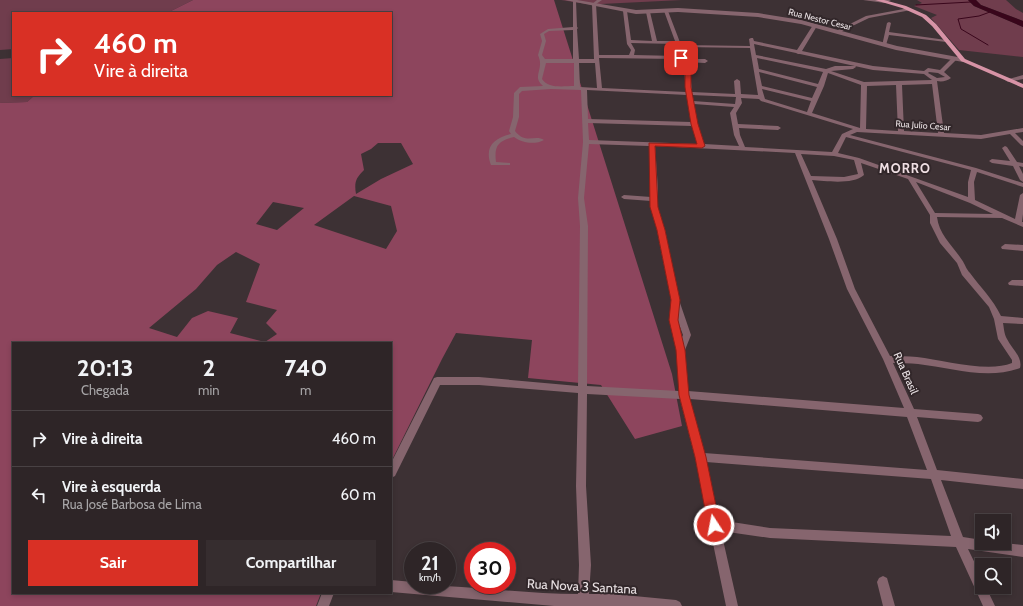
<!DOCTYPE html>
<html lang="pt">
<meta charset="utf-8">
<style>
body{margin:0;font-family:Cabin,sans-serif;background:#362d2f;color:#f1f3f6;height:100vh;display:flex;flex-direction:column;font-size:15px;white-space:nowrap}
*{box-sizing:border-box;margin:0}
p{font-size:13px;color:#a7a5a7}
.icon{flex:none;width:22px;height:22px;fill:none;stroke:currentColor;stroke-width:2;stroke-linecap:round;stroke-linejoin:round}
.map{position:relative;flex:1;overflow:hidden}
.side{position:absolute;left:12px;top:342px;width:380px;height:252px;display:flex;flex-direction:column;background:#2e2527;border-radius:0px;box-shadow:0 2px 6px #0003,0 0 0 1px #494244}
.side>*{flex:none}
.guide{position:absolute;left:12px;top:12px;width:380px;height:84px;border-radius:0px;box-shadow:0 2px 6px #0003,0 0 0 1px #494244;background:#d93025;color:#fff;overflow:hidden}
.buttons{position:absolute;left:975px;top:514px;display:grid;gap:8px}
.buttons a{display:grid;place-items:center;width:36px;height:36px;border-radius:0px;background:#2e2527;box-shadow:0 2px 6px #0003,0 0 0 1px #494244;font-size:20px}
.speed{position:absolute;left:404px;top:542px;display:flex;gap:8px;font-size:20px;font-weight:700;text-align:center}
.speed>*{display:grid;place-content:center;width:52px;height:52px;border-radius:50%;background:#2e2527;box-shadow:0 2px 6px #0003,0 0 0 1px #494244;line-height:1}
.speed small{font-size:10px;font-weight:400}
.speed .limit{border:6px solid #d22;background:#fff;color:#111}
.pin{position:absolute;display:grid;place-items:center;width:34px;height:34px;color:#fff;margin:-17px;border-radius:8px;box-shadow:0 2px 6px #0006}
.me{position:absolute;width:44px;margin:-22px;rotate:349deg;stroke-linejoin:round;filter:drop-shadow(0 0 3px #0008)}
.turn{display:flex;align-items:center;gap:14px;height:84px;padding:0 16px;font-size:18px}
.turn .icon{width:52px;height:52px;stroke-width:2.5}
.turn b{display:block;font-size:28px;line-height:34px}
.eta{display:flex;justify-content:space-evenly;align-items:center;height:68px;text-align:center}
.eta b{font-size:24px;font-weight:800;line-height:28px}
.action{display:flex;gap:8px;margin-top:auto;padding:8px 16px}
.action a{flex:1;height:46px;border-radius:0px;background:#d93025;color:#fff;font-size:16px;font-weight:800;line-height:46px;text-align:center}
.action a+a{background:#362d2f;color:#f1f3f6}
ul{padding:0;list-style:none}
li{display:flex;align-items:center;gap:12px;height:56px;padding:0 16px;border-top:1px solid #494244}
li div{flex:1}
li b{display:block;font-size:15px}
li em{font-style:normal}
.map>svg:first-child{display:block}
.green{fill:#703d4d}
.forest{fill:#8d455d;fill-rule:evenodd}
.water{fill:#39061b}
.lines{fill:none;stroke-linecap:round;stroke-linejoin:round}
.stream{stroke:#39061b;stroke-width:1}
.minor{fill:#86656e;fill-rule:evenodd}
.tertiary{fill:#86656e;fill-rule:evenodd}
.primary{fill:#d793a6;fill-rule:evenodd}
.route{fill:#d93025;stroke:#8d1f18}
.labels{text-anchor:middle;dominant-baseline:central;stroke-width:4;stroke-linejoin:round;paint-order:stroke}
.far-street-label{font-size:9px;fill:#e9e1e3;stroke:#32272a}
.street-label{font-size:11px;fill:#e9e1e3;stroke:#32272a}
.far-district-label{font-size:13px;font-weight:bold;letter-spacing:1px;fill:#efdfe3;stroke:#32272a}
.near-street-label{font-size:13px;fill:#e9e1e3;stroke:#32272a}
</style>
<div class="map">
<svg width="1023" height="606" viewBox="0 0 1023 606">
<rect width="100%" height="100%" fill="#3d3134"/>
<g class="green">
<path d="M0,0H193L167,13H13V49L0,50Z"/>
<path d="M561,0H682L601,4L600,6Z"/>
<path d="M917,0H968L974,6L1023,27V57L959,50L931,18L937,15L914,6L922,3Z"/>
<path d="M976,0H1006L1016,9L1023,13V21L981,5Z"/>
<path d="M13,58V95H35L27,102L0,103V59Z"/>
</g>
<path class="forest" d="M193,0H554L672,374L682,426L635,439L601,385L528,378L532,340L456,333L442,359L391,462V343H13V593H321L316,606H0V103L27,102L35,95H391V13H167ZM378,143H401L413,164L381,179L356,194C354,182 356,178 364,170L361,154L371,149ZM354,196L391,206L397,231L386,249L314,225ZM273,202L304,208L277,230L256,224ZM236,252L260,264L246,302L277,310L266,323L277,334L265,342L230,333L238,318L208,311L192,318L177,337L149,328L196,289L217,265Z"/>
<path class="water" d="M968,0H976L981,5L1023,21V27L974,6Z"/>
<g class="lines">
<g class="stream">
<path d="M916,5L971,2"/>
<path d="M988,45L961,29L958,19L979,16L990,12"/>
</g>
<g class="minor">
<path d="M573,0L576,1L577,27L578,28L577,29L579,59H594L592,4L597,0H602L596,4L599,55H629L631,50L627,44L623,11L625,10L627,11L631,40L652,41L646,12L648,11L650,12L657,41H675L664,11L666,10L668,11L681,45L750,46L749,39L751,38H753L754,41L797,50L813,25H815L817,26L802,51L873,66L924,71L928,68L940,70L952,58H956V60L944,72L951,78C947,81 942,82 937,81L944,133L981,135L1023,128V132L1015,133L1023,141V146L1021,145L1010,134L981,139L857,132L850,135L976,168L1023,183V187L977,172L974,182L975,200L1015,219L1020,195L1023,193V214L1022,222H1023V227L1002,218L937,217C939,235 953,246 962,260C965,264 966,269 970,273C981,288 993,299 1001,316L1023,318V324L1003,323C1004,328 1004,334 1007,339C1011,348 1023,357 1020,368C988,380 951,368 918,364C910,363 901,363 893,363L914,409L978,414L981,415L983,418L981,421L978,422L917,417L937,470L1023,479V489L941,480L963,537L982,540V543H1004L1023,545V557L968,549L982,578V587H986L995,606H983L956,547L770,538L721,531L738,606H726L695,457L680,399L587,394L586,486L591,565L589,594H613L676,600L680,602L682,606H554L391,592V580L413,582V585C468,585 523,594 578,594L579,565L576,486L578,393L479,385H440L395,476L391,478V463L434,378L437,377H479L578,386L580,226L578,198L583,142L581,90L551,89L522,91L519,94V117L515,131C526,145 535,134 544,140C535,145 522,143 514,137C498,141 494,146 496,162L510,163V165H491C484,147 494,138 511,134L509,131L513,117L514,93L520,87L543,86C531,76 545,70 538,55L542,41L540,34L548,29L573,27ZM573,30V59H545L542,55L546,41L544,34L549,31ZM631,43L676,44L678,56L634,55L635,50ZM754,44L796,53L798,54H800L873,70L924,74L932,80L864,82L831,71L853,69L856,67L855,66H835L826,69L756,55ZM682,47L750,48L758,95L741,94L740,81L737,79L734,81L735,94L692,92L690,70L685,62L705,63L708,61L705,59H684ZM599,58L679,59L684,70L686,92L602,88ZM757,58L823,72L818,84L759,69ZM546,63H574V86C564,86 548,89 542,79ZM579,63H595L597,88L580,87ZM759,72L817,87L812,98L762,86ZM929,72L938,73L945,77L937,78L928,73ZM828,73L861,85L860,128L812,113L824,86ZM932,84L938,133L904,131L902,85ZM896,85L898,131L866,129L867,86ZM762,89L811,101L807,112L765,99ZM587,90L687,95L691,122L588,119ZM692,95L736,97L735,104L693,101ZM741,98L759,99L761,101L853,129L842,134L832,152L745,147L740,135L739,128L778,130L781,128L778,126L738,124L736,113L742,103ZM694,104L734,107L730,113L734,135L739,146L704,144L697,124ZM588,123L692,126L698,144L589,140ZM846,137L971,170L968,182V197L859,158L838,153ZM589,144L649,146L651,197L624,195L621,197L624,199L651,201V207L657,230L672,304L670,320L677,350L679,391L587,386L588,226L584,198ZM655,146L795,153L829,239L847,289L883,359L904,408L688,391L685,350L691,335L679,300L665,230L657,207L658,189ZM801,154L834,156L854,160L858,174L844,177L811,176ZM861,163L908,179L930,215V223L940,243L957,263L962,275L989,307L994,319L998,339L1012,360V363C988,373 943,360 917,357C908,356 899,356 890,356L855,289L837,239L812,180C826,181 853,185 864,175ZM916,182L970,203L993,214L935,213ZM679,324L683,335L682,337ZM690,399L907,417L927,470L704,453ZM706,462L931,479L951,536L770,528L719,520Z"/>
<path d="M863,0H891L885,3Z"/>
<path d="M909,8H911V10L869,18L838,33L834,32L866,16Z"/>
<path d="M889,22L891,23L889,32L946,40L948,41L946,42L889,35L886,45L882,46L887,23Z"/>
<path d="M1023,75V79L1008,82L1005,80Z"/>
<path d="M1005,146L1007,147L1017,162L1023,163V167L1019,166L1023,174V182L1020,180L1013,166L992,163L989,161L992,159L1010,161L1002,148Z"/>
<path d="M1005,244L1023,245V251L1002,249L1001,247Z"/>
<path d="M1012,280H1023V286L1009,285L1008,283Z"/>
<path d="M883,576L887,578L895,606H883L877,582L879,578Z"/>
<path d="M322,593H334L329,606H317Z"/>
</g>
<path class="tertiary" d="M565,0H577L636,10L678,8L758,13L801,20L897,46L963,58L966,60L963,62L896,50L801,24L758,17L678,12L636,14Z"/>
<path class="primary" d="M875,0H884L906,6L926,15L936,24L965,59L1023,84V88L961,61L932,26L922,17L902,8Z"/>
</g>
<path class="route" d="M679,57L683,58L691,75V87L698,124L705,146L702,148L655,146L658,207L665,230L680,300L678,320L685,350L689,395L706,457L720,525L718,529L714,531L710,529L708,525L695,457L679,395L676,350L669,320L671,300L657,230L650,207L649,143L697,144L691,124L685,87V75Z"/>
<g class="labels">
<g class="far-street-label">
<text transform="translate(820 19) rotate(14)">Rua Nestor Cesar</text>
<text transform="translate(923 125) rotate(4)">Rua Julio Cesar</text>
</g>
<g class="street-label">
<text transform="translate(906 373) rotate(66)">Rua Brasil</text>
</g>
<g class="far-district-label">
<text x="905" y="168">MORRO</text>
</g>
<g class="near-street-label">
<text transform="translate(582 586) rotate(3)">Rua Nova 3 Santana</text>
</g>
</g>
</svg>
<div class="buttons">
<a><svg class="icon" aria-label="sound" viewBox="0 0 24 24"><path d="M4 9h4l5-4v14l-5-4H4zM17 9q2 3 0 6"/></svg></a>
<a><svg class="icon" aria-label="search" viewBox="0 0 24 24"><circle cx="10" cy="10" r="6"/><path d="M15 15l6 6"/></svg></a>
</div>
<div class="speed"><div>21<small>km/h</small></div><div class="limit">30</div></div>
<div class="pin" style="left:681px;top:58px;background:#d93025"><svg class="icon" aria-label="arrive" viewBox="0 0 24 24"><path d="M6 21V4h12l-3 4 3 4H6"/></svg></div>
<svg class="me" style="left:714px;top:525px" viewBox="-20 -20 40 40"><circle r="17" fill="#d93025" stroke="#fff" stroke-width="3"/><path d="M0-11L8 9 0 5-8 9z" fill="#fff"/></svg>
<div class="guide">
<div class="turn"><svg class="icon" aria-label="right" viewBox="0 0 24 24"><path d="M7 20v-9h11M14 6l5 5-5 5"/></svg><div><b>460 m</b>Vire à direita</div></div>
</div>
<section class="side">
<div class="eta">
<div><b>20:13</b><p>Chegada</p></div>
<div><b>2</b><p>min</p></div>
<div><b>740</b><p>m</p></div>
</div>
<ul>
<li><svg class="icon" aria-label="right" viewBox="0 0 24 24"><path d="M7 20v-9h11M14 6l5 5-5 5"/></svg><div><b>Vire à direita</b></div><em>460 m</em></li>
<li><svg class="icon" aria-label="left" viewBox="0 0 24 24"><path d="M17 20v-9H6M10 6l-5 5 5 5"/></svg><div><b>Vire à esquerda</b><p>Rua José Barbosa de Lima</p></div><em>60 m</em></li>
</ul>
<div class="action"><a>Sair</a><a>Compartilhar</a></div>
</section>
</div>
